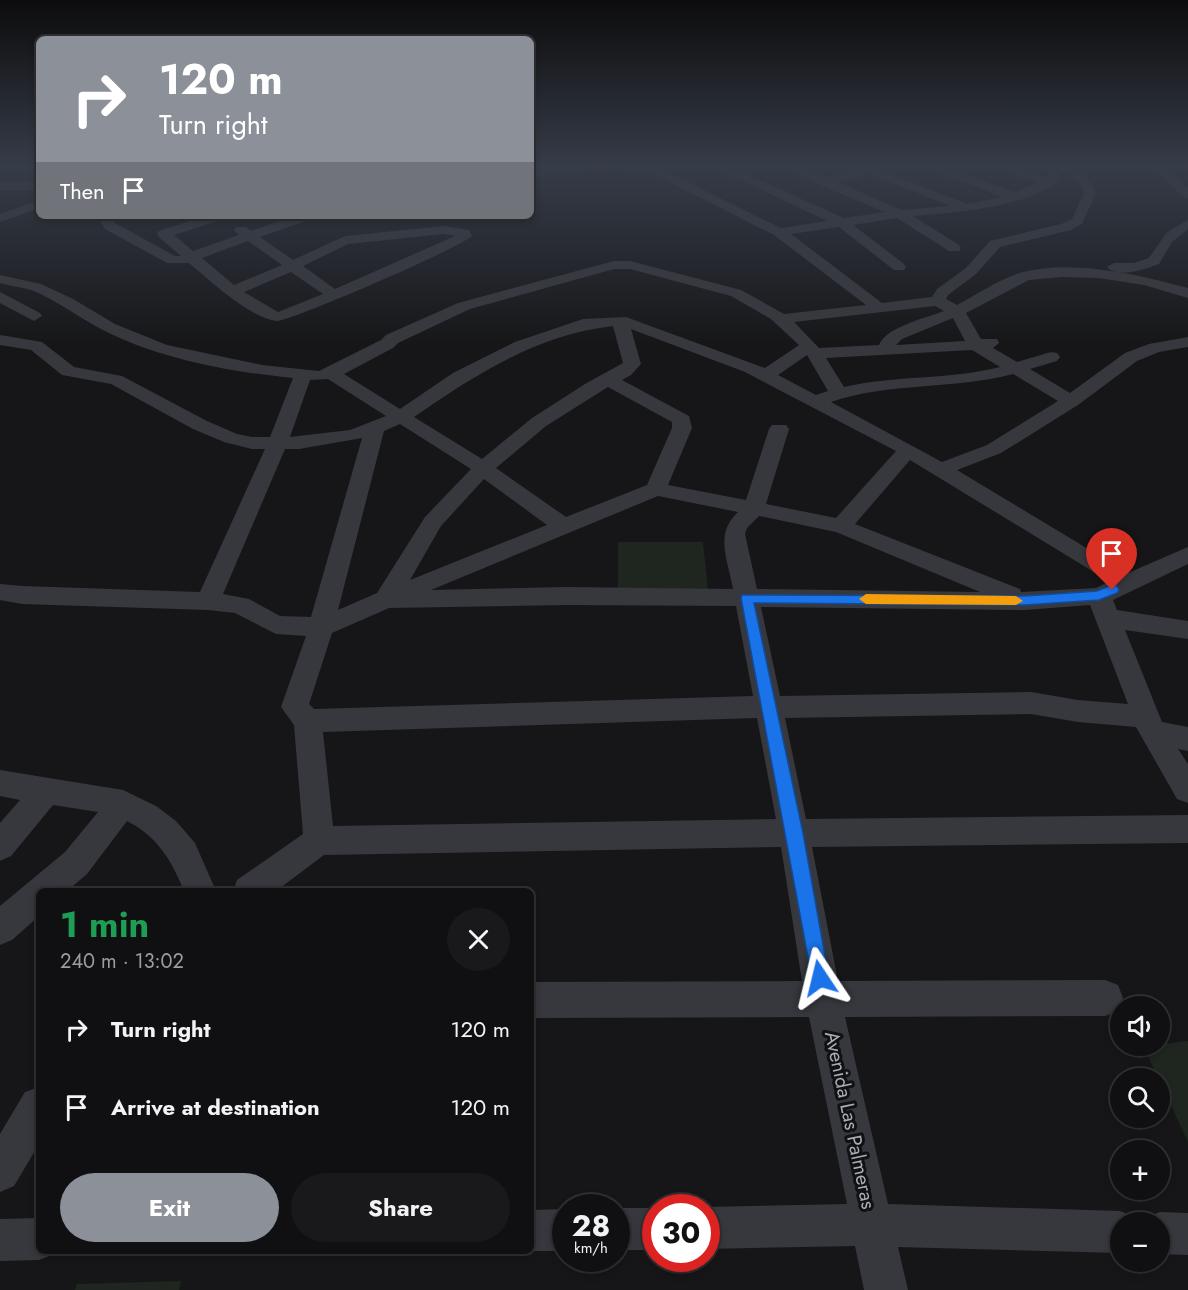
<!DOCTYPE html>
<meta charset="utf-8">
<style>
body{margin:0;font-family:Jost,sans-serif;background:#19191b;color:#f1f3f6;height:100vh;display:flex;flex-direction:column;font-size:22px;white-space:nowrap}
*{box-sizing:border-box;margin:0}
p{font-size:20px;color:#9c9d9f}
.icon{flex:none;width:33px;height:33px;fill:none;stroke:currentColor;stroke-width:2;stroke-linecap:round;stroke-linejoin:round}
.map{position:relative;flex:1;overflow:hidden}
.side{position:absolute;left:36px;top:888px;width:498px;height:366px;display:flex;flex-direction:column;background:#101012;border-radius:9px;box-shadow:0 3px 9px #0003,0 0 0 2px #303032}
.side>*{flex:none}
.banner{position:absolute;left:36px;top:36px;width:498px;height:183px;border-radius:9px;box-shadow:0 3px 9px #0003,0 0 0 2px #303032;background:#8c9099;color:#fff;overflow:hidden}
.tools{position:absolute;left:1110px;top:996px;display:grid;gap:12px}
.tools a{display:grid;place-items:center;width:60px;height:60px;border-radius:50%;background:#101012;box-shadow:0 3px 9px #0003,0 0 0 2px #303032;font-size:30px}
.speed{position:absolute;left:552px;top:1194px;display:flex;gap:12px;font-size:30px;font-weight:700;text-align:center}
.speed>*{display:grid;place-content:center;width:78px;height:78px;border-radius:50%;background:#101012;box-shadow:0 3px 9px #0003,0 0 0 2px #303032;line-height:1}
.speed small{font-size:15px;font-weight:400}
.speed .limit{border:9px solid #d22;background:#fff;color:#111}
.pin{position:absolute;display:grid;place-items:center;width:51px;height:51px;color:#fff;margin:-62px -26px;border-radius:50% 50% 50% 0;rotate:-45deg;box-shadow:0 0 6px #0007}
.pin .icon{rotate:45deg}
.me{position:absolute;width:66px;margin:-33px;rotate:350deg;stroke-linejoin:round;filter:drop-shadow(0 0 4px #0008)}
.turn{display:flex;align-items:center;gap:21px;height:126px;padding:0 24px;font-size:27px}
.turn .icon{width:78px;height:78px;stroke-width:2.5}
.turn b{display:block;font-size:42px;line-height:51px}
.then{display:flex;align-items:center;height:57px;padding:0 24px;background:#0003;gap:12px;font-size:22px}
.round{display:grid;place-items:center;flex:none;width:63px;height:63px;border-radius:32px;background:#19191b}
.summary{display:flex;align-items:center;justify-content:space-between;height:102px;padding:0 24px}
h1{font-size:36px;font-weight:700;line-height:45px;color:#1e9e55}
.primary-button{display:flex;gap:12px;margin-top:auto;padding:12px 24px}
.primary-button a{flex:1;height:69px;border-radius:36px;background:#8c9099;color:#fff;font-size:24px;font-weight:700;line-height:69px;text-align:center}
.primary-button a+a{background:#19191b;color:#f1f3f6}
ul{padding:0;list-style:none}
li{display:flex;align-items:center;gap:18px;height:78px;padding:0 24px}
li div{flex:1}
li b{display:block;font-size:22px}
li em{font-style:normal}
.map>svg:first-child{display:block}
.green{fill:#1e261f}
.lines{fill:none;stroke-linecap:round;stroke-linejoin:round}
.street{fill:#37383d;fill-rule:evenodd}
.route{fill:#1a73e8;stroke:#114b97;stroke-width:1.5}
.slow{fill:#f59e0b}
.labels{text-anchor:middle;dominant-baseline:central;stroke-width:6;stroke-linejoin:round;paint-order:stroke}
.near-street-label{font-size:20px;fill:#a8adb8;stroke:#111113}
</style>
<div class="map">
<svg width="1188" height="1290" viewBox="0 0 1188 1290">
<rect width="100%" height="100%" fill="#161618"/>
<g class="green">
<path d="M618,542H703L708,590L618,589Z"/>
<path d="M1188,1041V1142L1143,1046Z"/>
<path d="M181,1281L179,1290H75L77,1284Z"/>
</g>
<g class="lines">
<g class="street">
<path d="M567,165H668L661,169L781,228L827,221L710,165H726L844,218L885,212L820,185L784,165H800L828,177L868,165H896L882,171L967,204L1002,197L922,165H939L1014,192L1038,183L993,165H1010L1047,178L1048,165C1072,165 1085,170 1096,193L1082,224L1071,230L1000,247L976,274L948,295L946,299L957,305C978,294 1001,278 1023,272C1074,259 1139,275 1188,288V298L1144,285L1099,278L1062,277L1029,280L966,313L981,339H997L999,343L993,348L1017,362L1051,352L1057,353L1060,357L1057,361L1030,369L1070,393L1125,353L1149,344L1188,337V347L1159,352L1137,361L1078,405L1001,453L957,470L1128,573L1188,547V564L1113,600L1117,610L1188,621V639L1125,630L1162,722L1188,727V751L1178,749L1188,764V803L1177,799L1136,727L1078,722L1031,714L785,718L806,819L1188,815V843L812,847L838,981L1105,980L1118,985L1123,998L1118,1011L1105,1016L845,1017L888,1204L1120,1211L1135,1217L1137,1222H1120V1253L898,1247L908,1290H864L855,1246L706,1249V1207L847,1204L809,1017L531,1018V982L802,981L781,847L324,855L276,891H233L237,880L303,834L294,725L281,707L306,636L276,634L235,613L208,610L22,604L0,600V584L22,586L200,592L265,449H252L224,442L193,429L111,384L62,375L31,350L0,345V335L42,342L74,367L122,376L207,421L237,434L252,437H270L293,378C231,372 159,359 103,330C79,318 57,300 31,290C21,287 10,286 0,283V275L41,284L73,299L115,324L167,345L262,365L319,371L381,340L386,335L458,303L614,261H630L741,290L784,314L866,305L774,235L646,170L589,169L531,177V169ZM1060,170L1080,184L1084,193L1072,219L1061,224L990,241L966,268L937,289L932,297L882,303L791,234L839,227L894,270H904L906,267L904,264L853,225L897,218L949,251H959L961,248L959,245L913,216C949,213 1038,207 1061,177ZM870,174L950,206L901,210L838,182ZM614,269H630L731,296L771,319L799,345L765,368L626,317L583,319L515,342L453,373L400,409L344,374L393,348L398,343L470,309ZM935,306L944,311C926,318 886,327 879,345L819,348L794,322ZM953,318L965,341L896,345L902,339ZM613,326L623,363L585,384L532,418L482,459L414,417C474,375 539,334 613,326ZM631,329L745,372L896,451L836,518L766,504L789,429L786,425H772L769,429L746,500L668,485L692,428L689,416L622,380L631,375L641,364ZM972,350L1000,367C949,380 895,375 844,387L826,358ZM807,355L828,391L816,395L778,375ZM1013,374L1058,401L987,445L942,462L831,402C889,382 953,390 1013,374ZM328,379L386,416L350,430L290,437L310,380ZM608,387L672,422V428L647,485L566,517L496,468L546,426ZM400,424L471,469L425,517L377,593L338,610L384,431ZM362,438L311,617L280,616L249,599L223,594L285,449H299ZM910,460L1084,566L1108,582L1096,588L1021,592L1020,589L855,524ZM484,479L547,525L410,580L441,526ZM658,496L738,512C714,534 728,560 733,589L567,587L431,590ZM759,516L836,532L980,592L757,589L745,534L747,528ZM567,605L736,606L753,696L314,709L309,704L332,633L389,608ZM1090,605L1128,704L1078,700L1031,692L780,696L761,607L1025,610ZM757,718L776,819L333,826L323,732Z"/>
<path d="M1156,165H1168L1167,169L1188,188V198L1184,197L1157,172Z"/>
<rect x="0" y="182" width="39" height="8"/>
<path d="M39,200V208L0,222V214Z"/>
<path d="M97,216H111L115,223L175,256H181L159,237L157,234L159,231L205,216H225L223,219L174,235L193,251L239,235L234,230L236,227H246L251,231L294,216H313L311,219L260,237L293,260L345,236L444,226L469,230L472,236C462,247 287,323 276,321C246,315 212,282 189,263H167L105,229ZM444,234L455,236L335,289L303,266L348,244ZM248,241L282,265L234,285L202,258ZM291,272L323,294L278,312L244,292Z"/>
<path d="M1188,220V229L1172,242L1159,264C1145,269 1119,279 1107,267L1114,263H1134L1149,258L1167,232Z"/>
<path d="M0,292L40,313L42,316L34,321L0,303Z"/>
<path d="M0,770L123,790L156,806L176,821L195,843L216,891H184C172,861 157,836 127,821L87,874L67,891H39V916L12,940L0,945V906L65,852L98,812L53,805L11,856L0,861V823L20,800L0,796Z"/>
<path d="M39,1087V1144L14,1186L0,1192V1134L25,1092Z"/>
<rect x="616" y="1208" width="40" height="42"/>
<path d="M566,1209V1251H528H531V1210Z"/>
<path d="M1160,1212L1188,1213V1255L1160,1254V1222H1143L1145,1218Z"/>
<path d="M39,1218V1251H55L54,1254L39,1260L0,1261V1219Z"/>
</g>
</g>
<linearGradient id="sky" x2="0" y2="1"><stop stop-color="#0c0c0d"/><stop offset="0.48" stop-color="#363c48"/><stop offset="1" stop-color="#363c48" stop-opacity="0"/></linearGradient>
<rect width="1188" height="346" fill="url(#sky)"/>
<path class="route" d="M1112,585L1117,586L1119,590L1117,593L1099,600L1025,605L754,603L803,833L829,978L826,984L820,987L813,984L741,598L742,595L1025,596L1097,591Z"/>
<path class="slow" d="M866,594L1016,596L1023,601L1016,605L866,604L859,599Z"/>
<g class="labels">
<g class="near-street-label">
<text transform="translate(850 1120) rotate(78)">Avenida Las Palmeras</text>
</g>
</g>
</svg>
<div class="tools">
<a><svg class="icon" aria-label="sound" viewBox="0 0 24 24"><path d="M4 9h4l5-4v14l-5-4H4zM17 9q2 3 0 6"/></svg></a>
<a><svg class="icon" aria-label="search" viewBox="0 0 24 24"><circle cx="10" cy="10" r="6"/><path d="M15 15l6 6"/></svg></a>
<a>+</a>
<a>−</a>
</div>
<div class="speed"><div>28<small>km/h</small></div><div class="limit">30</div></div>
<div class="pin" style="left:1112px;top:590px;background:#d93025"><svg class="icon" aria-label="arrive" viewBox="0 0 24 24"><path d="M6 21V4h12l-3 4 3 4H6"/></svg></div>
<svg class="me" style="left:820px;top:978px" viewBox="-20 -20 40 40"><path d="M0-17L14 15 0 8-14 15z" fill="#1a73e8" stroke="#fff" stroke-width="4"/></svg>
<div class="banner">
<div class="turn"><svg class="icon" aria-label="right" viewBox="0 0 24 24"><path d="M7 20v-9h11M14 6l5 5-5 5"/></svg><div><b>120 m</b>Turn right</div></div>
<div class="then">Then<svg class="icon" aria-label="arrive" viewBox="0 0 24 24"><path d="M6 21V4h12l-3 4 3 4H6"/></svg></div>
</div>
<section class="side">
<div class="summary"><div><h1>1 min</h1><p>240 m · 13:02</p></div><a class="round"><svg class="icon" aria-label="close" viewBox="0 0 24 24"><path d="M6 6l12 12M18 6L6 18"/></svg></a></div>
<ul>
<li><svg class="icon" aria-label="right" viewBox="0 0 24 24"><path d="M7 20v-9h11M14 6l5 5-5 5"/></svg><div><b>Turn right</b></div><em>120 m</em></li>
<li><svg class="icon" aria-label="arrive" viewBox="0 0 24 24"><path d="M6 21V4h12l-3 4 3 4H6"/></svg><div><b>Arrive at destination</b></div><em>120 m</em></li>
</ul>
<div class="primary-button"><a>Exit</a><a>Share</a></div>
</section>
</div>
